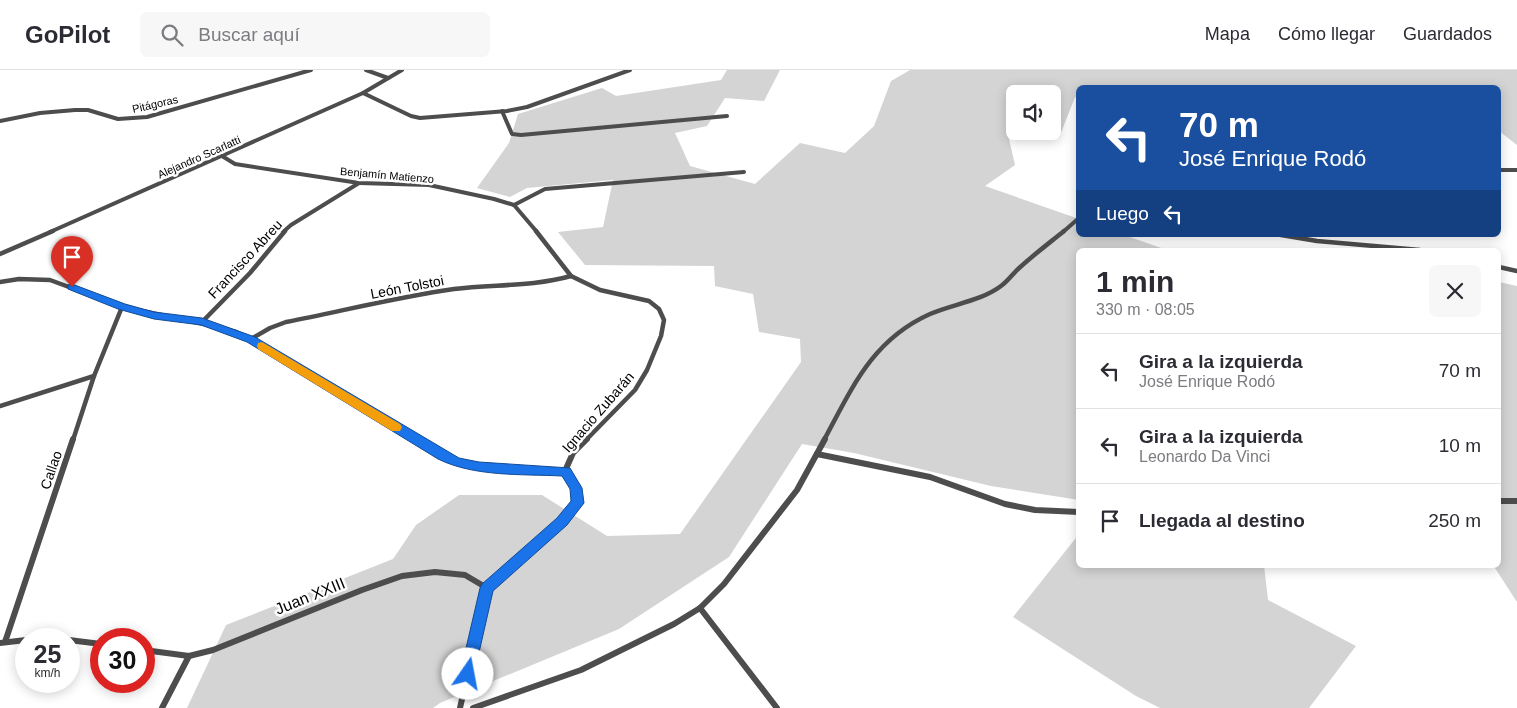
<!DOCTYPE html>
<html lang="es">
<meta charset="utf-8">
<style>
body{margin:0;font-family:Helvetica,sans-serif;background:#f7f7f7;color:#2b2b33;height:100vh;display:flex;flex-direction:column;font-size:19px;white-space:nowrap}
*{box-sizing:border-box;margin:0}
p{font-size:16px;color:#7c7c81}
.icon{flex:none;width:28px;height:28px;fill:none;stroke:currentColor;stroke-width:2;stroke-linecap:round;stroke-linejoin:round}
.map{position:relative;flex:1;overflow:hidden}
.side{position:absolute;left:1076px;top:178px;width:425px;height:320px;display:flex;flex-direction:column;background:#fff;border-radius:8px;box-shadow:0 2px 12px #0003}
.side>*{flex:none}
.top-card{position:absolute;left:1076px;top:15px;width:425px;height:152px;border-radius:8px;box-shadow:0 2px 12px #0003;background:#1a4fa0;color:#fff;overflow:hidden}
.controls{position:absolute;left:1006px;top:15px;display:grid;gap:10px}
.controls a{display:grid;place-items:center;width:55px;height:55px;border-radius:8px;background:#fff;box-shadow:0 2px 12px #0003;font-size:25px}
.speed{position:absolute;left:15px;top:558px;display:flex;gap:10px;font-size:25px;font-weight:700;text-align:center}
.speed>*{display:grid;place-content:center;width:65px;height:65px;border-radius:50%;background:#fff;box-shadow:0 2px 12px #0003;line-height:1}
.speed small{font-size:12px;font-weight:400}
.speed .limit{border:8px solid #d22;background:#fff;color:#111}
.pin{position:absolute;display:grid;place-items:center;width:42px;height:42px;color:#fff;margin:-51px -21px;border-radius:50% 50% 50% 0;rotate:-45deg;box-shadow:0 0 5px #0007}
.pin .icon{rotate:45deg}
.me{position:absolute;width:55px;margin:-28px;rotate:12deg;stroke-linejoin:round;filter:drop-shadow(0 0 4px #0008)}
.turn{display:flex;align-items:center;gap:18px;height:105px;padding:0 20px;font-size:22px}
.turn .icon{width:65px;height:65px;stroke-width:2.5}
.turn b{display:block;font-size:35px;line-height:42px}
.then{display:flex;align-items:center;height:48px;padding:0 20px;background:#0003;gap:10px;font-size:19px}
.round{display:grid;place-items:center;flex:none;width:52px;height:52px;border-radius:8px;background:#f7f7f7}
.summary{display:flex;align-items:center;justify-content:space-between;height:85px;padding:0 20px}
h1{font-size:30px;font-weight:600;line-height:38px}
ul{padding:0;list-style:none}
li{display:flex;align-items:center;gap:15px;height:75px;padding:0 20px;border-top:1px solid #e1e1e2}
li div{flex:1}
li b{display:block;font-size:19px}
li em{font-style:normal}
header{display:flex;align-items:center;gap:30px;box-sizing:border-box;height:70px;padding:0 25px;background:#fff;border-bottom:1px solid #e1e1e2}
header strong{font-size:24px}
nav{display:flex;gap:28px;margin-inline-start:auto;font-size:18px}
.search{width:350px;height:45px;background:#f7f7f7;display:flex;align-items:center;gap:12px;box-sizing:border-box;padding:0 18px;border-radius:8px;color:#7c7c81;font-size:19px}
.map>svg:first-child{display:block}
.green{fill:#d4d4d4;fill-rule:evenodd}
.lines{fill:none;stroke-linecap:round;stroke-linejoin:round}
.street-far2{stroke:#4d4d4d;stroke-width:4}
.street-far1{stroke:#4d4d4d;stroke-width:4.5}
.street{stroke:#4d4d4d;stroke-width:6}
.route{fill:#1a73e8;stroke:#114b97}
.slow{fill:#f59e0b}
.labels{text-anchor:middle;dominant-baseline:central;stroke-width:5;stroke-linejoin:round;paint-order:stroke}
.far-street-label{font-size:11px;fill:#000;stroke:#fff}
.street-label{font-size:14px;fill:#000;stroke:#fff}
.near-street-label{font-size:16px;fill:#000;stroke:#fff}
</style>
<header>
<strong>GoPilot</strong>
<div class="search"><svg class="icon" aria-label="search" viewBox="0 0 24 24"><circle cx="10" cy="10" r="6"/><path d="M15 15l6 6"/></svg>Buscar aquí</div>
<nav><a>Mapa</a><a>Cómo llegar</a><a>Guardados</a></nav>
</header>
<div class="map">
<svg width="1517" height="638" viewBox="0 0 1517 638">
<rect width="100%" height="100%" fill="#fff"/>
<g class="green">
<path d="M727,0H780L764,31L725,28L707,56L675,63L690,96L755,114L800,73L845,83L874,56L891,11L910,0H1517V75L1499,61V18H1079V28L1075,27L1059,68L1007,60L1015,95L985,116L1079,149V165H1124L1167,180H1079V430L991,416L854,383L802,374L729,487L619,559L440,633L433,638H187L226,555L393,489L416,455L459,425H542L607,466L680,464L801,292L800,269L759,262L753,224L715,216L714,196L585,195L558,162L603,157L613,110L527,118L510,127L477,118L509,73L518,44L602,18L616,26L721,10ZM1015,24H1052V61H1015Z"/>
<path d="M1499,212L1517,216V532L1493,495H1499Z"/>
<path d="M1079,464V495H1264L1268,530L1356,576L1309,638H1160L1136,626L1013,547Z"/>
</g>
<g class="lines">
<g class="street-far2">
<path d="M366,0L388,8"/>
<path d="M363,23L411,46L420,48L507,41L527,37L630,0"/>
<path d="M502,41L512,64L521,65L727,46"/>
<path d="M0,51L40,43L75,40H88L118,49L147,47L311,0"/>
<path d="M222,86L235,94L359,113L429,115L494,129L514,135L537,162"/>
<path d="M1499,100H1517"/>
<path d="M514,135L545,119L744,102"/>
<path d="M50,162L363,23L402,0"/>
<path d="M283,162L291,155L359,113"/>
<path d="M1063,162L1079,148"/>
</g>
<g class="street-far1">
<path d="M536,161L571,206L600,220L649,231L659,239L664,250L661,266L647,300L635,320L586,370"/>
<path d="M1281,165L1317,171L1420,180"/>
<path d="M0,184L53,161"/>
<path d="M1499,197L1517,201"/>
<path d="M0,212L19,209L50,210L123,237L204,254L236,262L267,278L416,370"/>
<path d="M202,252L250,203L285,161"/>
<path d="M251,269L270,258L286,252C342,241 398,227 454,219C493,214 532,217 571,206"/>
<path d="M0,336L94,306"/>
<path d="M73,370L94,306L122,237"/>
<path d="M824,370C852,318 872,270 930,244C953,234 981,231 1001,216C1007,212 1012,205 1017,200C1032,186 1048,174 1064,161"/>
</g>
<g class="street">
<path d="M414,369C424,375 433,382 444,387C481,403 525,400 565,401"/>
<path d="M817,384L930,407L1005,434L1035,440L1079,442"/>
<path d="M565,401L573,383L587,369"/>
<path d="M1499,431H1517"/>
<path d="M700,538L777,638"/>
<path d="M34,569H58"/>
<path d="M69,570L101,574"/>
<path d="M5,572L73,369"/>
<path d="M0,573L26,570"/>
<path d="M144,580L189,586L213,580L362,520L402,506L435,502L465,505L487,518"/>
<path d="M162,638L189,586"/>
<path d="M460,638L487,518L562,452L577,433L576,418L565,401"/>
<path d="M473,638L581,600L674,554L700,538L724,514L797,420L825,369"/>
</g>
</g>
<path class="route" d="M72,214L125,234L154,242L202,248L255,267L459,388L479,392L570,398L582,418L584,433L567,455L493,521L473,609L468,611L463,609L460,604L480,518L482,514L557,448L571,431L570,419L562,406C521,404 475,407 438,389L247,272L201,255L154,249L118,239L68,219V215Z"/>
<path class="slow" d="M262,272L400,354L402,357L400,361H392L258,279L257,276L258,273Z"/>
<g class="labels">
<g class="far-street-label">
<text transform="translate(155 34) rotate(-13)">Pitágoras</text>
<text transform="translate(199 87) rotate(-24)">Alejandro Scarlatti</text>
<text transform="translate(387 105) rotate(5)">Benjamín Matienzo</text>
</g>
<g class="street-label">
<text transform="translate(245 189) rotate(-47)">Francisco Abreu</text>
<text transform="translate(407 217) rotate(-11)">León Tolstoi</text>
<text transform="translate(598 342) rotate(-49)">Ignacio Zubarán</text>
<text transform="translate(51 400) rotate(-71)">Callao</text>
</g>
<g class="near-street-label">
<text transform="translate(310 526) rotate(-22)">Juan XXIII</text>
</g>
</g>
</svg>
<div class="controls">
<a><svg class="icon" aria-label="sound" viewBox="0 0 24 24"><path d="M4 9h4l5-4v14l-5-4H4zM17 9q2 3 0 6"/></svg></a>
</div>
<div class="speed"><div>25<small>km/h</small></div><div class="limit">30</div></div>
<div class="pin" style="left:72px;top:217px;background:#d93025"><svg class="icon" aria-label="arrive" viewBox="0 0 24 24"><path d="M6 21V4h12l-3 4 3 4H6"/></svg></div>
<svg class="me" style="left:468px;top:604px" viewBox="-20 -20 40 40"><circle r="19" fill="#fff"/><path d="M0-13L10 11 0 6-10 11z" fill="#1a73e8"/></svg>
<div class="top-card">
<div class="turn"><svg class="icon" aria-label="left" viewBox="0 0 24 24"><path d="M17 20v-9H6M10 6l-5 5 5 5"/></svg><div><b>70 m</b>José Enrique Rodó</div></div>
<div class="then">Luego<svg class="icon" aria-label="left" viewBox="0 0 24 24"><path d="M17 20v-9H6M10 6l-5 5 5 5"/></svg></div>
</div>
<section class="side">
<div class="summary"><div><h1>1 min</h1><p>330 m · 08:05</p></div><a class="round"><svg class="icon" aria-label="close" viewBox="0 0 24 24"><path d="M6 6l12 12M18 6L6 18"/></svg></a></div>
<ul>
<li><svg class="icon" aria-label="left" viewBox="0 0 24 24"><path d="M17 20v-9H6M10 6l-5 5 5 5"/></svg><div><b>Gira a la izquierda</b><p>José Enrique Rodó</p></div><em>70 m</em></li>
<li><svg class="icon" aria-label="left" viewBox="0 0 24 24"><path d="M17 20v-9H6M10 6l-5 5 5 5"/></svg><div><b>Gira a la izquierda</b><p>Leonardo Da Vinci</p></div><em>10 m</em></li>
<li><svg class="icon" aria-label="arrive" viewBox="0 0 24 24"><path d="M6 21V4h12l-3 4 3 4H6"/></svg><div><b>Llegada al destino</b></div><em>250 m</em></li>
</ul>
</section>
</div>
